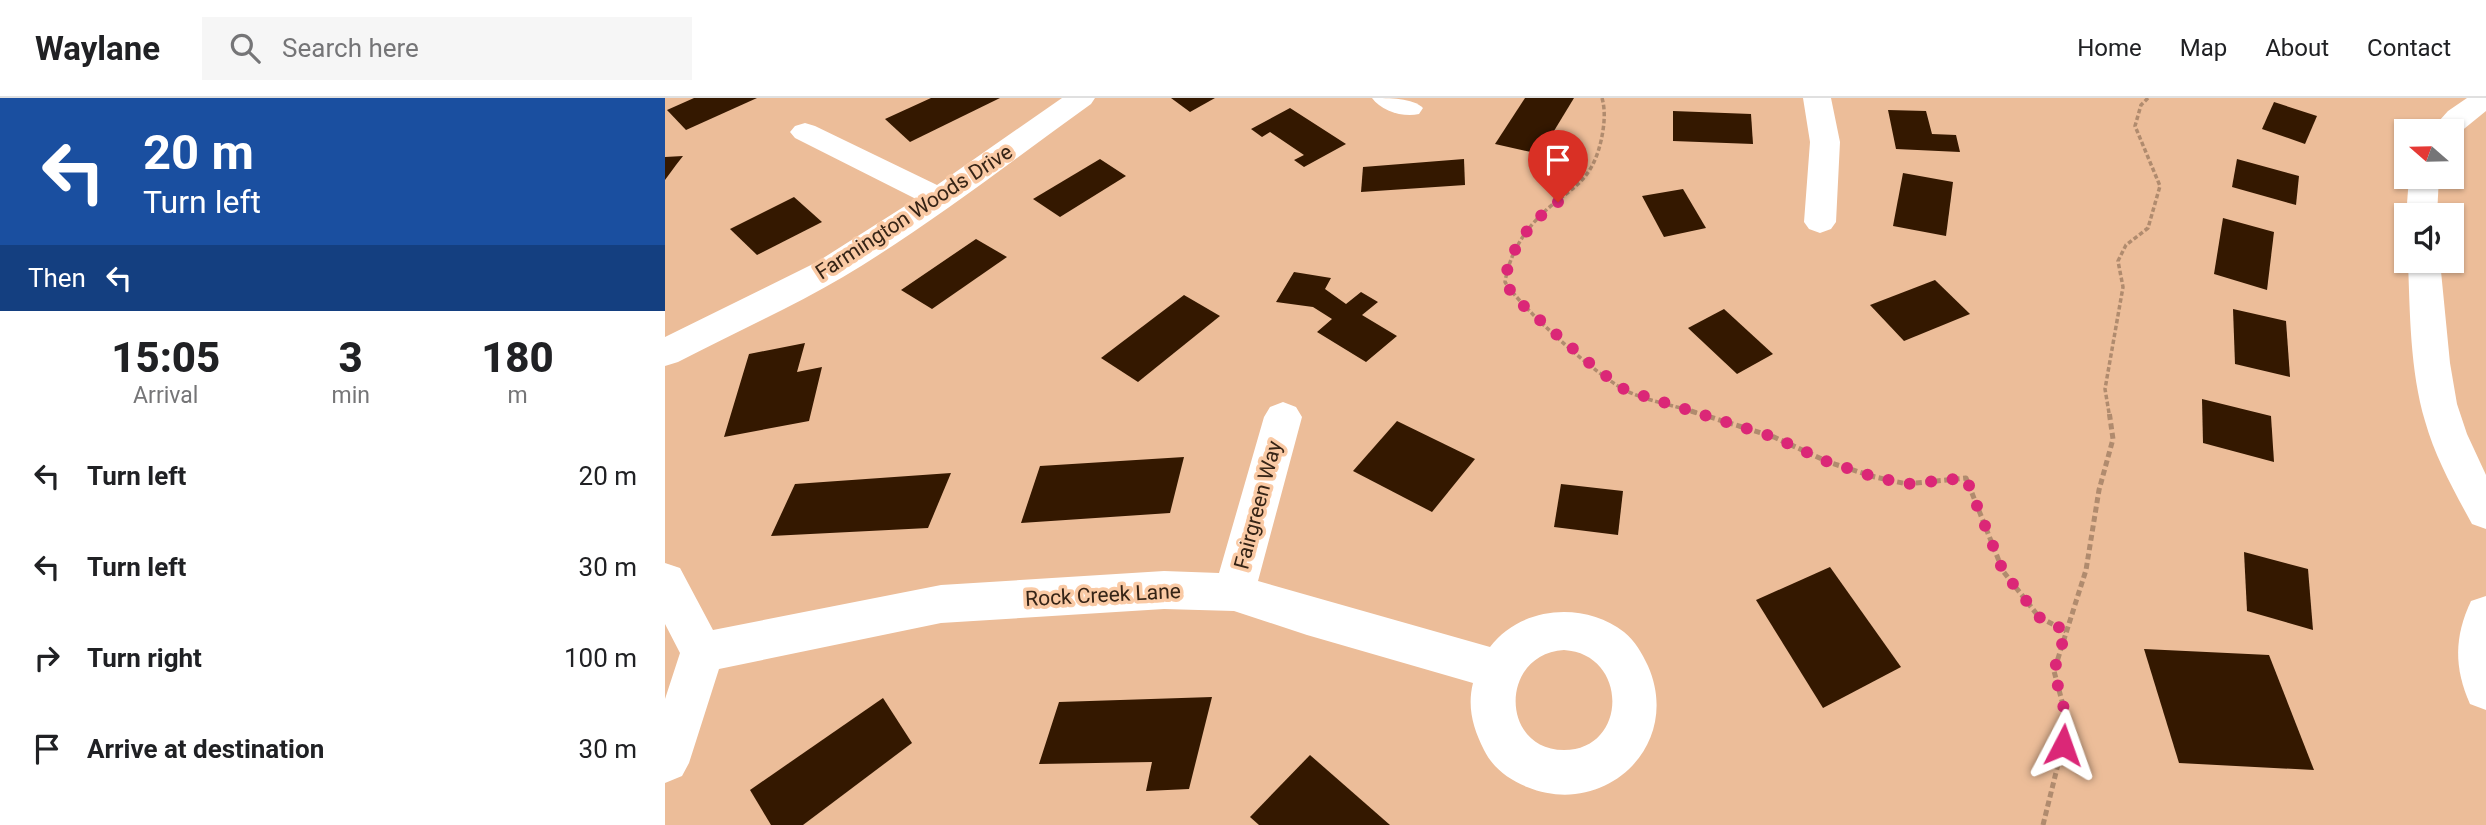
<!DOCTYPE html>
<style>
body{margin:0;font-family:Roboto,sans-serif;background:#f6f6f6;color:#202124;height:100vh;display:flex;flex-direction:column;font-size:26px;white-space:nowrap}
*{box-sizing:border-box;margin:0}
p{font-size:23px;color:#757577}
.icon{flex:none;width:38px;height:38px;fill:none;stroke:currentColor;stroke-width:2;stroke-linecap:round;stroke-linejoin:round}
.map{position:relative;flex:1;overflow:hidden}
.drawer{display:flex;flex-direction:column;background:#fff;width:665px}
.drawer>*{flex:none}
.banner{background:#1a4fa0;color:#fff;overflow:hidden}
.needle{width:46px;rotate:290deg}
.controls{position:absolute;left:1729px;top:21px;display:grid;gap:14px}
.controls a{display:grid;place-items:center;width:70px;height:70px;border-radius:0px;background:#fff;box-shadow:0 2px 5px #0004;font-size:35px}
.pin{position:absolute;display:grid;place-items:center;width:60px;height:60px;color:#fff;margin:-72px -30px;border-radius:50% 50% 50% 0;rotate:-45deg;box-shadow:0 0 7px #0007}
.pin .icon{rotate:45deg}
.me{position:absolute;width:77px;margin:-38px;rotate:4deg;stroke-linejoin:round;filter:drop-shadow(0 0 5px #0008)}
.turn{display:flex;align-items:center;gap:24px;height:147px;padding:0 28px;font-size:32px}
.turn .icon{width:91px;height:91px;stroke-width:2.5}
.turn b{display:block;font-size:49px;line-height:60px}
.then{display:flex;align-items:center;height:66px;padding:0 28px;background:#0003;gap:14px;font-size:26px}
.eta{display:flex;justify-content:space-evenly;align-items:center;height:119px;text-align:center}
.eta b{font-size:42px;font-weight:800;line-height:49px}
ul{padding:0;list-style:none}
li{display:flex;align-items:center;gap:21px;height:91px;padding:0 28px}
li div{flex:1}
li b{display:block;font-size:26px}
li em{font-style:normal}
header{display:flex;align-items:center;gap:42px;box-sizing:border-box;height:98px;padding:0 35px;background:#fff;border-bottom:2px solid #e0e0e0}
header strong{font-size:33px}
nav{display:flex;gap:38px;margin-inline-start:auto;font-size:24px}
.search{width:490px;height:63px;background:#f6f6f6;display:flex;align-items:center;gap:18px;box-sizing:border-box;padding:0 24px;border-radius:0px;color:#757577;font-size:26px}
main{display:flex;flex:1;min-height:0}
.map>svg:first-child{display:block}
.building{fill:#341800}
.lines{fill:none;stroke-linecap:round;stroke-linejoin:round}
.path-far1{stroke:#b08b6e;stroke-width:3.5;stroke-dasharray:4.5 2.5;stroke-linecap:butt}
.path{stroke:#b08b6e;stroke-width:5;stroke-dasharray:6 3.5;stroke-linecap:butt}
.street{fill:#fff;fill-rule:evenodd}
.route{stroke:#db2777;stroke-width:12;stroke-dasharray:0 21.6}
.labels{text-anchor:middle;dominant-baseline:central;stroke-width:7;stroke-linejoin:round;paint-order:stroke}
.street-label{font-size:21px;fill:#362416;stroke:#facaa5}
</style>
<header>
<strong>Waylane</strong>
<div class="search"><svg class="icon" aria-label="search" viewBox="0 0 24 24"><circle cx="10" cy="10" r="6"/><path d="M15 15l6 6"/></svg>Search here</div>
<nav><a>Home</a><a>Map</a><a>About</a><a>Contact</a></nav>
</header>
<main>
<section class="drawer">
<div class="banner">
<div class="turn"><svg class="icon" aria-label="left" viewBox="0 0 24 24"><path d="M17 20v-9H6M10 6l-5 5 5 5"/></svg><div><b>20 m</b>Turn left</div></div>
<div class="then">Then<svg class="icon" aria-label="left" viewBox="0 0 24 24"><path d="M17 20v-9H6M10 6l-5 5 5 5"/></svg></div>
</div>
<div class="eta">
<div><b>15:05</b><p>Arrival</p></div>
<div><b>3</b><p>min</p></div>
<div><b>180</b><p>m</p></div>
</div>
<ul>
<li><svg class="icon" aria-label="left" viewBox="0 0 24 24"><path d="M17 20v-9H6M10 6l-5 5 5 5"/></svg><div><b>Turn left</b></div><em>20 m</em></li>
<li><svg class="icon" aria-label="left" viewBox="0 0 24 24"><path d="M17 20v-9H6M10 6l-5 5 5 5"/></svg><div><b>Turn left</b></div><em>30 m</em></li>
<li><svg class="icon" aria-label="right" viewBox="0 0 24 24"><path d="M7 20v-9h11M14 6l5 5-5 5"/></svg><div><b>Turn right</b></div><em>100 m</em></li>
<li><svg class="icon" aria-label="arrive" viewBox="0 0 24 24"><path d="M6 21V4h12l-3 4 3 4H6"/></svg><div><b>Arrive at destination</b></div><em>30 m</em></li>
</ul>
</section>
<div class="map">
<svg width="1821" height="727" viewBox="0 0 1821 727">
<rect width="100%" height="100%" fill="#ecbd99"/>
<g class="building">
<path d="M29,0H92L21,32L2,12Z"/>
<path d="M266,0H335L245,44L220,21Z"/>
<path d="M506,0H550L525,14Z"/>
<path d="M860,0H909L875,56L830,46Z"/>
<path d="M1609,4L1652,18L1640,46L1597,31Z"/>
<path d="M625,10L681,46L639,69L629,62L639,57L605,34L597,39L586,31Z"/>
<path d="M1223,12L1261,13L1267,36L1291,37L1295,54L1231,51Z"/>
<path d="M1008,13L1086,16L1088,46L1008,43Z"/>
<path d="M18,58L11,67L0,82V59Z"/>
<path d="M435,61L461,78L395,119L368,101Z"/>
<path d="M799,61L800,87L696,94L698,69Z"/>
<path d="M1572,61L1634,78L1631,107L1567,89Z"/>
<path d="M1238,75L1288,84L1281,138L1228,128Z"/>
<path d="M1018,91L1041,130L999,139L977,98Z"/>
<path d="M129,99L157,124L92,157L65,131Z"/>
<path d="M1558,120L1609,134L1602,192L1549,176Z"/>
<path d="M311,141L342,159L267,211L236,192Z"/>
<path d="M629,174L666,180L660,191L681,206L696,194L713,204L697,217L732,238L701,264L652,234L667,221L648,209L611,204Z"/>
<path d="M1270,182L1305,216L1239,243L1205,207Z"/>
<path d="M519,197L555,218L473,284L436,260Z"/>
<path d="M1059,211L1108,256L1072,276L1023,230Z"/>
<path d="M1568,211L1621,223L1625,279L1570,266Z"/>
<path d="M140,245L132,274L157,269L144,323L59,339L84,256Z"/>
<path d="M1537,301L1606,318L1609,364L1538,345Z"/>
<path d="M732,323L810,361L767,414L688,373Z"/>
<path d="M519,359L505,415L356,425L375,368Z"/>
<path d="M286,375L263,430L106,438L130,386Z"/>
<path d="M896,386L958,393L953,437L889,429Z"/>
<path d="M1579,454L1643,471L1648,532L1582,513Z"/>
<path d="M1165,469L1236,569L1158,610L1091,502Z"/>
<path d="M1479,551L1604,557L1649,672L1514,665Z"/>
<path d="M547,599L524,691L481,693L487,664L374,666L394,604Z"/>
<path d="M218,600L247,645L138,727H106L85,692Z"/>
<path d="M645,657L725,727H594L585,719Z"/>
</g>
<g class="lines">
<g class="path-far1">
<path d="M937,0C941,14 939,29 936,43C925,90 901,90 872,121C855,139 844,160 840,184C857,211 931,277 960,292C981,303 1009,307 1032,315"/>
<path d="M1444,315L1440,291L1458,189L1453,163L1461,147L1483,130L1495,88L1470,28L1476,7L1483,0"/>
</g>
<g class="path">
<path d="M1026,313L1109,339L1163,364L1210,379L1242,386L1301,380L1338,473L1374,519L1401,533"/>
<path d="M1378,727L1403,626L1389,573L1421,472L1434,392L1448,341L1444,313"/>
</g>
<g class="street">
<path d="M397,0H430L426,6C344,65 265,127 178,179C125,210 67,236 13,264L0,268V239L152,164L251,101L130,40L125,34L130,28L140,25L150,28L272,87Z"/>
<path d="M707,0C724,0 748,0 758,10L754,16C739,20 716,13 707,0Z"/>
<path d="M1138,0H1166L1175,44L1171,124L1166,131L1155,135L1144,131L1139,124L1145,44Z"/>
<path d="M1802,0H1821V13L1789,39L1787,40V33H1765L1783,13Z"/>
<path d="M1744,79H1774L1772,117L1741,119Z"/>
<path d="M1743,163H1775L1785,265L1792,306L1802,336L1821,377V431L1807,426C1789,393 1770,359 1760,323C1745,272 1745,216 1743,163Z"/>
<path d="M618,304L631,309L637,319L593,483L825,549C856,508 919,503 959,534C970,543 977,555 983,568C1018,647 940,721 862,689C843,681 828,670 819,652C808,630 802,609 808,585L642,537L569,513L499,511L276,525L54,571L24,665L17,678L0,685V601L15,555L0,526V465L15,470L48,532L276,487L499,473L554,475L599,319L605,309ZM899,552C964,556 963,652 899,652C835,652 834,556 899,552Z"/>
<path d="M1821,498V612L1805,606C1789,570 1789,539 1806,503Z"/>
</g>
</g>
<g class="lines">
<path class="route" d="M893,104C866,123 844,151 840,184L850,200L861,210L928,268L960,292L1109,339L1163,364L1210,379L1242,386L1301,380L1338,473L1374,519L1401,533L1389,573L1403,626L1398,647"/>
</g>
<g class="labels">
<g class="street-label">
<text transform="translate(249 114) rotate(-33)">Farmington Woods Drive</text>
<text transform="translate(593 407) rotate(-75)">Fairgreen Way</text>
<text transform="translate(438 497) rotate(-3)">Rock Creek Lane</text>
</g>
</g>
</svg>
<div class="controls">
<a><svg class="needle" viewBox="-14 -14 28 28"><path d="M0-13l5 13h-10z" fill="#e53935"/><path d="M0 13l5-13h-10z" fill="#757577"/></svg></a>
<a><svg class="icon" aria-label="sound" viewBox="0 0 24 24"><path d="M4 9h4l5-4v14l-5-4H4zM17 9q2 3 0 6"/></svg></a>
</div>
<div class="pin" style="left:893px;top:104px;background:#d93025"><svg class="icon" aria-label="arrive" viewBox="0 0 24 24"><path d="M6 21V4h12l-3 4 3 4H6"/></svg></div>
<svg class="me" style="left:1398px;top:647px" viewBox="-20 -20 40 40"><path d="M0-17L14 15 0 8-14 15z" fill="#db2777" stroke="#fff" stroke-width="4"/></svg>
</div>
</main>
